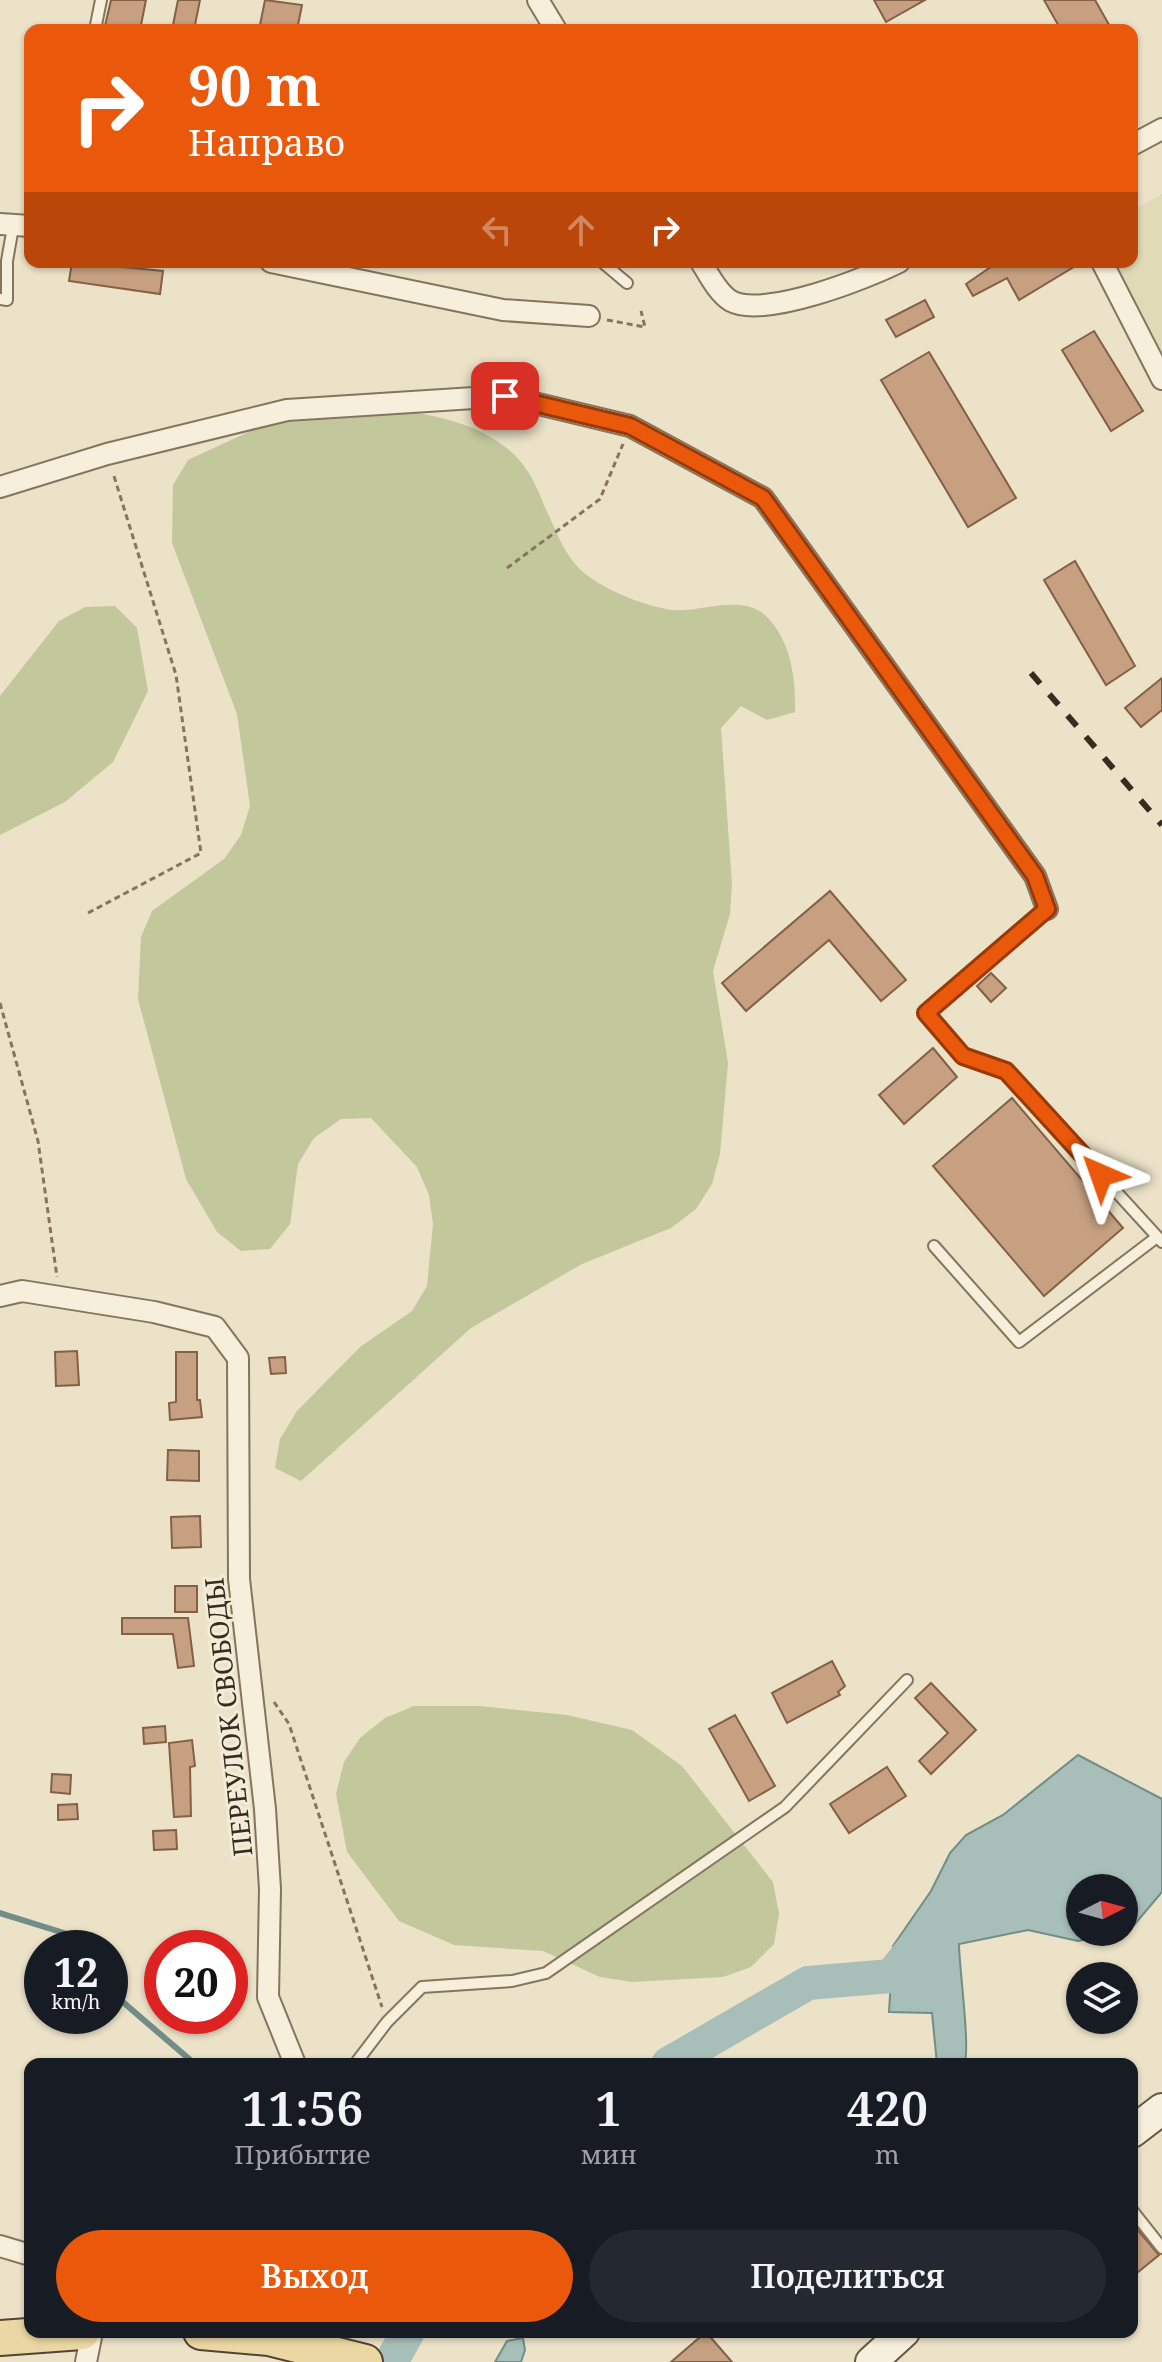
<!DOCTYPE html>
<html lang="ru">
<meta charset="utf-8">
<style>
body{margin:0;font-family:"Noto Serif",serif;background:#242831;color:#f1f3f6;height:100vh;display:flex;flex-direction:column;font-size:30px;white-space:nowrap}
*{box-sizing:border-box;margin:0}
p{font-size:26px;color:#9ea1a6}
.icon{flex:none;width:44px;height:44px;fill:none;stroke:currentColor;stroke-width:2;stroke-linecap:round;stroke-linejoin:round}
.map{position:relative;flex:1;overflow:hidden}
.panel{position:absolute;left:24px;top:2058px;width:1114px;height:280px;display:flex;flex-direction:column;background:#171b24;border-radius:16px;box-shadow:0 2px 6px #0004}
.panel>*{flex:none}
.guide{position:absolute;left:24px;top:24px;width:1114px;height:244px;border-radius:16px;box-shadow:0 2px 6px #0004;background:#ea580c;color:#fff;overflow:hidden}
.needle{width:52px;rotate:84deg}
.tools{position:absolute;left:1066px;top:1874px;display:grid;gap:16px}
.tools a{display:grid;place-items:center;width:72px;height:72px;border-radius:50%;background:#171b24;box-shadow:0 2px 6px #0004;font-size:40px}
.speed{position:absolute;left:24px;top:1930px;display:flex;gap:16px;font-size:40px;font-weight:700;text-align:center}
.speed>*{display:grid;place-content:center;width:104px;height:104px;border-radius:50%;background:#171b24;box-shadow:0 2px 6px #0004;line-height:1}
.speed small{font-size:20px;font-weight:400}
.speed .limit{border:12px solid #d22;background:#fff;color:#111}
.pin{position:absolute;display:grid;place-items:center;width:68px;height:68px;color:#fff;margin:-34px;border-radius:16px;box-shadow:0 4px 12px #0006}
.me{position:absolute;width:88px;margin:-44px;rotate:317deg;stroke-linejoin:round;filter:drop-shadow(0 0 6px #0008)}
.turn{display:flex;align-items:center;gap:28px;height:168px;padding:0 32px;font-size:36px}
.turn .icon{width:104px;height:104px;stroke-width:2.5}
.turn b{display:block;font-size:56px;line-height:68px}
.lanes{display:flex;align-items:center;height:76px;padding:0 32px;background:#0003;justify-content:center;gap:40px;direction:ltr}
.lanes .off{opacity:.35}
.eta{display:flex;justify-content:space-evenly;align-items:center;height:136px;text-align:center}
.eta b{font-size:48px;font-weight:600;line-height:56px}
.action{display:flex;gap:16px;margin-top:auto;padding:16px 32px}
.action a{flex:1;height:92px;border-radius:48px;background:#ea580c;color:#fff;font-size:32px;font-weight:600;line-height:92px;text-align:center}
.action a+a{background:#242831;color:#f1f3f6}
.map>svg:first-child{display:block}
.farmland{fill:#e0dbb6}
.green{fill:#c2c89c}
.water{fill:#a8bfb9;stroke:#708d87;stroke-width:2;fill-rule:evenodd}
.lines{fill:none;stroke-linecap:round;stroke-linejoin:round}
.stream{stroke:#708d87;stroke-width:6}
.river{stroke:#a8bfb9;stroke-width:34}
.building{fill:#c6a081;stroke:#836046;stroke-width:2}
.lane-casing{stroke:#86755e;stroke-width:14}
.street-casing{stroke:#86755e;stroke-width:24}
.secondary-casing{stroke:#675641;stroke-width:34}
.primary-casing{stroke:#544332;stroke-width:38}
.path{stroke:#86755e;stroke-width:3;stroke-dasharray:6 4;stroke-linecap:butt}
.lane{stroke:#f6efdb;stroke-width:10}
.street{stroke:#f6efdb;stroke-width:20}
.secondary{stroke:#f6efdb;stroke-width:30}
.primary{stroke:#ebd7a3;stroke-width:34}
.rail{stroke:#372c21;stroke-width:6;stroke-dasharray:14 14;stroke-linecap:butt}
.route-casing{stroke:#983908;stroke-width:20}
.route{stroke:#ea580c;stroke-width:14}
.labels{text-anchor:middle;dominant-baseline:central;stroke-width:6;stroke-linejoin:round;paint-order:stroke}
.street-label{font-size:26px;fill:#372c21;stroke:#f3ecd7}
</style>
<div class="map">
<svg width="1162" height="2362" viewBox="0 0 1162 2362">
<rect width="100%" height="100%" fill="#ebe2c8"/>
<path class="farmland" d="M1162,194V356L1114,262H1132V211Z"/>
<g class="green">
<path d="M390,408C439,416 499,426 528,472C537,485 542,502 549,516C559,538 567,560 588,576C610,592 645,606 672,610C700,613 742,593 766,616C791,640 796,680 795,712L767,720L741,706L721,728L732,884L730,914L713,971L728,1063L720,1154L712,1184L696,1209L671,1228L582,1264L471,1328L301,1481L275,1468L280,1439L297,1411L360,1347L412,1311L427,1286L433,1224L429,1195L417,1167L371,1118L341,1119L314,1138L298,1164L290,1224L270,1249L241,1251L217,1232L186,1179L138,999L141,937L152,911L224,859L241,835L250,806L237,714L172,543L173,485L188,460L268,423L330,410Z"/>
<path d="M115,606L137,628L148,691L113,762L65,802L0,835V696L59,621L85,607Z"/>
<path d="M414,1706H479L567,1715L632,1730L682,1766L773,1882L779,1914L774,1944L751,1967L723,1977L632,1982L600,1977L543,1951L454,1945L399,1921L347,1852L336,1794L344,1762L360,1738L385,1718Z"/>
</g>
<g class="water">
<path d="M1078,1755L1162,1799V1892L1129,1931L1078,1941L1028,1930L959,1944C959,1967 971,2052 964,2064H937L932,2013L889,2012L893,1946L931,1891L950,1853L966,1835L1003,1815ZM1080,1888H1124V1932H1080Z"/>
<path d="M523,2338L525,2350L521,2362H495L507,2341Z"/>
</g>
<g class="lines">
<g class="stream">
<path d="M0,1913L64,1933L72,1948"/>
<path d="M110,1991L195,2064"/>
</g>
<g class="river">
<path d="M668,2064L808,1983L891,1976L920,1940"/>
<path d="M395,2355L408,2332"/>
</g>
</g>
<g class="building">
<path d="M111,0H146L140,30H104Z"/>
<path d="M178,0H200L194,30H172Z"/>
<path d="M265,0L302,5L297,30H259Z"/>
<path d="M874,0H925L886,22Z"/>
<path d="M1044,0H1095L1112,30H1061Z"/>
<path d="M72,262L163,271L160,294L69,281Z"/>
<path d="M998,262H1082L1019,300L1007,278L973,296L966,284Z"/>
<path d="M925,300L934,317L896,337L886,320Z"/>
<path d="M1094,331L1143,411L1111,431L1062,350Z"/>
<path d="M929,352L1016,498L968,527L881,380Z"/>
<path d="M1075,561L1135,666L1106,685L1044,580Z"/>
<path d="M1162,678V710L1141,727L1125,708Z"/>
<path d="M830,891L906,980L881,1001L829,940L746,1011L722,983Z"/>
<path d="M991,973L1006,988L991,1002L977,986Z"/>
<path d="M933,1048L957,1077L904,1124L879,1095Z"/>
<path d="M1012,1098L1123,1228L1044,1296L933,1166Z"/>
<path d="M77,1351L79,1385L56,1386L55,1352Z"/>
<path d="M176,1352H197V1400H200L202,1417L170,1420L169,1403L176,1402Z"/>
<path d="M285,1357L286,1373L271,1374L269,1358Z"/>
<path d="M168,1450L199,1451V1481L167,1480Z"/>
<path d="M200,1516L201,1547L172,1548L171,1517Z"/>
<rect x="175" y="1586" width="22" height="26"/>
<path d="M122,1618H188L194,1666L178,1668L173,1634H122Z"/>
<path d="M832,1661L845,1686L838,1692L840,1695L787,1723L772,1693Z"/>
<path d="M931,1683L976,1730L931,1774L919,1761L948,1733L915,1698Z"/>
<path d="M735,1715L775,1786L749,1801L709,1729Z"/>
<path d="M165,1726L166,1742L144,1744L143,1728Z"/>
<path d="M192,1740L195,1766L190,1767L191,1816L174,1817L169,1743Z"/>
<path d="M887,1767L906,1796L849,1833L830,1804Z"/>
<path d="M52,1774L71,1775L70,1794L51,1792Z"/>
<path d="M77,1804L78,1819L58,1820V1805Z"/>
<path d="M176,1830L177,1849L154,1850L153,1831Z"/>
<path d="M1136,2228L1159,2255L1132,2277V2231Z"/>
<path d="M706,2332L732,2362H671Z"/>
</g>
<g class="lines">
<defs>
<g id="lane">
<path d="M95,30L101,0"/>
<path d="M602,262L627,283"/>
<path d="M0,299L7,300V261L13,227"/>
<path d="M1047,909L926,1013L963,1056L1006,1071L1162,1242"/>
<path d="M934,1246L1019,1342L1157,1237"/>
<path d="M355,2064L387,2022L422,1987L512,1981L546,1973L785,1807L907,1680"/>
<path d="M1132,2210L1162,2248"/>
</g>
<g id="street">
<path d="M538,0L556,30"/>
<path d="M1132,145L1162,129"/>
<path d="M0,224L30,226"/>
<path d="M271,262L503,310L589,316"/>
<path d="M701,262C709,275 718,293 731,301C764,319 867,278 899,262"/>
<path d="M1102,262L1162,379"/>
<path d="M0,487L107,454L287,410L505,396L630,426L763,498L1035,876L1047,909"/>
<path d="M0,1296L22,1291L154,1312L215,1327L238,1358L239,1579L265,1809L270,1889L268,1997L295,2064"/>
<path d="M0,2246L30,2255"/>
<path d="M86,2362L92,2332"/>
</g>
<g id="secondary">
<path d="M1132,2132L1162,2109"/>
<path d="M871,2362L904,2332"/>
</g>
<g id="primary">
<path d="M201,2332L269,2338L365,2362"/>
<path d="M0,2338L82,2332"/>
</g>
</defs>
<use href="#lane" class="lane-casing"/>
<use href="#street" class="street-casing"/>
<use href="#secondary" class="secondary-casing"/>
<use href="#primary" class="primary-casing"/>
<g class="path">
<path d="M607,320L645,327L641,311"/>
<path d="M507,568L600,499L623,444"/>
<path d="M88,913L201,853L176,675L113,473"/>
<path d="M0,1003L38,1141L57,1277"/>
<path d="M274,1702L289,1724L382,2007"/>
</g>
<use href="#lane" class="lane"/>
<use href="#street" class="street"/>
<use href="#secondary" class="secondary"/>
<use href="#primary" class="primary"/>
<path class="rail" d="M1031,673L1162,825"/>
</g>
<g class="lines">
<defs>
<path id="route" d="M505,396L630,426L763,498L1035,876L1047,909L926,1013L963,1056L1006,1071L1101,1175"/>
</defs>
<use href="#route" class="route-casing"/>
<use href="#route" class="route"/>
</g>
<g class="labels">
<g class="street-label">
<text transform="translate(228 1717) rotate(-96)">ПЕРЕУЛОК СВОБОДЫ</text>
</g>
</g>
</svg>
<div class="tools">
<a><svg class="needle" viewBox="-14 -14 28 28"><path d="M0-13l5 13h-10z" fill="#e53935"/><path d="M0 13l5-13h-10z" fill="#9ea1a6"/></svg></a>
<a><svg class="icon" aria-label="layers" viewBox="0 0 24 24"><path d="M12 4l9 5-9 5-9-5zM3 14l9 5 9-5"/></svg></a>
</div>
<div class="speed"><div>12<small>km/h</small></div><div class="limit">20</div></div>
<div class="pin" style="left:505px;top:396px;background:#d93025"><svg class="icon" aria-label="arrive" viewBox="0 0 24 24"><path d="M6 21V4h12l-3 4 3 4H6"/></svg></div>
<svg class="me" style="left:1101px;top:1175px" viewBox="-20 -20 40 40"><path d="M0-17L14 15 0 8-14 15z" fill="#ea580c" stroke="#fff" stroke-width="4"/></svg>
<div class="guide">
<div class="turn"><svg class="icon" aria-label="right" viewBox="0 0 24 24"><path d="M7 20v-9h11M14 6l5 5-5 5"/></svg><div><b>90 m</b>Направо</div></div>
<div class="lanes"><svg class="icon off" aria-label="left" viewBox="0 0 24 24"><path d="M17 20v-9H6M10 6l-5 5 5 5"/></svg><svg class="icon off" aria-label="ahead" viewBox="0 0 24 24"><path d="M12 20V5M6 11l6-6 6 6"/></svg><svg class="icon" aria-label="right" viewBox="0 0 24 24"><path d="M7 20v-9h11M14 6l5 5-5 5"/></svg></div>
</div>
<section class="panel">
<div class="eta">
<div><b>11:56</b><p>Прибытие</p></div>
<div><b>1</b><p>мин</p></div>
<div><b>420</b><p>m</p></div>
</div>
<div class="action"><a>Выход</a><a>Поделиться</a></div>
</section>
</div>
